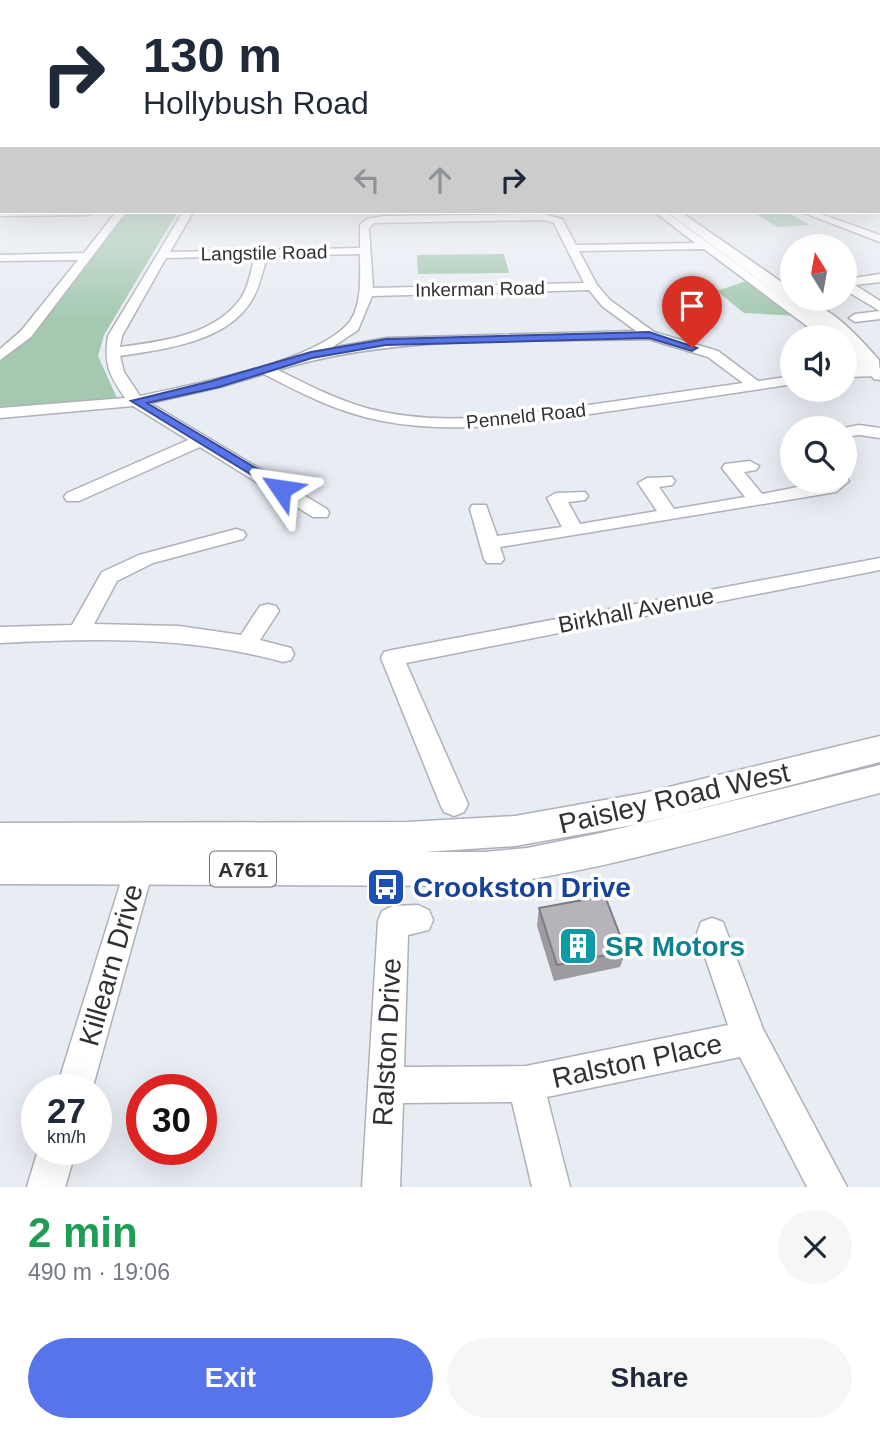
<!DOCTYPE html>
<meta charset="utf-8">
<style>
body{margin:0;font-family:Arial,sans-serif;background:#f6f6f7;color:#1f2937;height:100vh;display:flex;flex-direction:column;font-size:26px;white-space:nowrap}
*{box-sizing:border-box;margin:0}
p{font-size:23px;color:#747a83}
.icon{flex:none;width:38px;height:38px;fill:none;stroke:currentColor;stroke-width:2;stroke-linecap:round;stroke-linejoin:round}
.map{position:relative;height:1187px;overflow:hidden}
.sheet{display:flex;flex-direction:column;background:#fff;flex:1}
.sheet>*{flex:none}
.hud{position:absolute;left:0px;top:0px;width:880px;height:214px;box-shadow:0 7px 28px #0002;background:#fff;color:#1f2937;overflow:hidden}
.needle{width:46px;rotate:349deg}
.buttons{position:absolute;left:780px;top:234px;display:grid;gap:14px}
.buttons a{display:grid;place-items:center;width:77px;height:77px;border-radius:50%;background:#fff;box-shadow:0 7px 28px #0002;font-size:35px}
.speed{position:absolute;left:21px;top:1074px;display:flex;gap:14px;font-size:35px;font-weight:700;text-align:center}
.speed>*{display:grid;place-content:center;width:91px;height:91px;border-radius:50%;background:#fff;box-shadow:0 7px 28px #0002;line-height:1}
.speed small{font-size:18px;font-weight:400}
.speed .limit{border:10px solid #d22;background:#fff;color:#111}
.pin{position:absolute;display:grid;place-items:center;width:60px;height:60px;color:#fff;margin:-72px -30px;border-radius:50% 50% 50% 0;rotate:-45deg;box-shadow:0 0 7px #0007}
.pin .icon{rotate:45deg}
.me{position:absolute;width:77px;margin:-38px;rotate:302deg;stroke-linejoin:round;filter:drop-shadow(0 0 5px #0008)}
.turn{display:flex;align-items:center;gap:24px;height:147px;padding:0 28px;font-size:32px}
.turn .icon{width:91px;height:91px;stroke-width:2.5}
.turn b{display:block;font-size:49px;line-height:60px}
.lanes{display:flex;align-items:center;height:66px;padding:0 28px;background:#0003;justify-content:center;gap:35px;direction:ltr}
.lanes .off{opacity:.35}
.round{display:grid;place-items:center;flex:none;width:74px;height:74px;border-radius:37px;background:#f6f6f7}
.overview{display:flex;align-items:center;justify-content:space-between;height:119px;padding:0 28px}
h1{font-size:42px;font-weight:600;line-height:52px;color:#1e9e55}
.action{display:flex;gap:14px;margin-top:auto;padding:14px 28px}
.action a{flex:1;height:80px;border-radius:42px;background:#5874ea;color:#fff;font-size:28px;font-weight:600;line-height:80px;text-align:center}
.action a+a{background:#f6f6f7;color:#1f2937}
.map>svg:first-child{display:block}
.green{fill:#a4c9b0}
.lines{fill:none;stroke-linecap:round;stroke-linejoin:round}
.minor-casing{stroke:#aeb1b8;stroke-width:3}
.major-casing{stroke:#aeb1b8;stroke-width:3}
.minor{fill:#fff;fill-rule:evenodd}
.major{fill:#fff;fill-rule:evenodd}
.wall{fill:#9d9aa0}
.building{fill:#b7b3ba;stroke:#807d82;stroke-width:2}
.route{fill:#5874ea;stroke:#394b98;stroke-width:2}
.labels{text-anchor:middle;dominant-baseline:central;stroke-width:7;stroke-linejoin:round;paint-order:stroke}
.far-street-label{font-size:19px;fill:#2f3134;stroke:#fff}
.shield{fill:#fff;stroke:#6d6f71;stroke-width:2}
.shield-label{font-size:21px;font-weight:bold;fill:#2f3134}
.street-label{font-size:23px;fill:#2f3134;stroke:#fff}
.near-street-label{font-size:28px;fill:#2f3134;stroke:#fff}
.near-transit-label{font-size:28px;font-weight:bold;fill:#164399;stroke:#fff;text-anchor:start}
.near-culture-label{font-size:28px;font-weight:bold;fill:#0d838f;stroke:#fff;text-anchor:start}
</style>
<div class="map">
<svg width="880" height="1187" viewBox="0 0 880 1187">
<rect width="100%" height="100%" fill="#e8ecf3"/>
<g class="green">
<path d="M787,212L810,225L778,227L756,214Z"/>
<path d="M177,213L104,335L98,356L117,398L0,408V362L33,334L125,214Z"/>
<path d="M504,254L509,273L418,274L417,255Z"/>
<path d="M752,279L799,316L744,313L717,291Z"/>
</g>
<g class="lines">
<defs>
<g id="minor">
<path d="M0,160H2L0,167Z"/>
<rect x="878" y="161" width="2" height="6"/>
<rect x="0" y="181" width="2" height="6"/>
<rect x="878" y="182" width="2" height="6"/>
<rect x="878" y="204" width="2" height="6"/>
<path d="M0,210L2,212H93L88,215L0,216Z"/>
<path d="M116,212H126L31,337L0,360V349L21,331L78,260L0,261V255L84,253Z"/>
<path d="M183,212H193L170,252L360,248V225L367,219L383,216L544,214L562,219L576,245L695,243L655,212H666L839,338H823L704,249L579,251L597,285L610,300L654,332L718,351L758,381L793,376V384C730,394 667,403 604,412C530,423 456,435 382,421C340,413 302,394 264,374L220,387L150,403L327,509L329,513L327,517H313L200,447L79,501H67L64,497L67,493L188,440L133,406L0,418V408L125,398C108,373 104,364 108,336ZM544,220L554,223L584,283L373,288L369,228L374,223ZM360,254C360,276 363,309 346,326C307,364 194,384 140,396L124,372L120,356C165,349 229,342 253,298C260,286 263,270 267,256ZM255,256C251,270 249,286 241,298C216,335 160,342 120,347L122,336L166,258ZM589,290L602,306L636,331L386,338L331,348L358,330L372,296ZM648,339L708,357L743,383C691,390 640,398 589,405C516,415 439,428 366,408C335,399 306,384 278,370C394,334 527,342 648,339Z"/>
<path d="M802,212H815L880,235V242Z"/>
<path d="M880,274V282L855,285L880,301V311L845,290L848,279Z"/>
<path d="M880,311V319L855,322L849,318L855,314Z"/>
<path d="M845,347L850,348L866,368H880V376L845,377V369L851,368L845,361Z"/>
<path d="M859,425L880,428V438L859,435L845,437V429H839Z"/>
<path d="M750,461L759,466L756,470L744,472L762,494L828,481H845V477L849,481L836,492L830,493L500,547L504,559L501,563H487L484,559L470,509L472,505H486L497,536L562,527L547,498L556,493L585,492L588,496L585,500L568,502L580,524L657,511L638,483L647,478L672,477L675,481L672,485L659,487L674,509L745,497L722,468L725,464Z"/>
<path d="M236,529L243,531L246,535L243,539L153,563L117,581L94,624L179,626L241,635L260,606L268,604L276,606L279,611L260,640L291,648L294,654L291,660L283,662C190,636 96,638 0,643V627L72,625L102,572L139,555Z"/>
<path d="M880,558V570L406,663L468,804L464,812L454,816L444,812L440,804L381,658L384,652L392,650Z"/>
<path d="M142,846L152,850L156,859L92,1090H56L128,859L132,850Z"/>
<path d="M418,905L429,910L433,920L429,930L408,935L404,1067L526,1066L728,1025L697,933L701,922L712,918L723,922L763,1029L847,1187H807L740,1057L547,1097L570,1187H532L512,1102L403,1103L400,1187H362L378,921L382,911L393,906Z"/>
<path d="M38,1150H76L65,1187H27Z"/>
</g>
<g id="major">
<path d="M667,212H681L793,290V299C825,299 858,336 879,360L880,380L874,379L845,344V338H838Z"/>
<path d="M880,736V762L644,823L515,846L424,852H485L527,848L601,833L880,765V793C750,826 619,869 485,886L0,884V823L407,822L515,816L644,793Z"/>
</g>
</defs>
<use href="#minor" class="minor-casing"/>
<use href="#major" class="major-casing"/>
<use href="#minor" class="minor"/>
<use href="#major" class="major"/>
</g>
<path class="wall" d="M539,908L626,951L620,967L554,981L537,926Z"/>
<path class="building" d="M605,896L626,951L557,965L539,908Z"/>
<linearGradient id="sky" x2="0" y2="1"><stop stop-color="#84afdb"/><stop offset="0.48" stop-color="#f5f6fa"/><stop offset="1" stop-color="#f5f6fa" stop-opacity="0"/></linearGradient>
<rect width="880" height="320" fill="url(#sky)"/>
<path class="route" d="M649,332L697,348L692,351L649,338L386,345L312,358L219,387L147,403L286,486V492L281,493L131,401L212,381L311,352L386,339Z"/>
<defs>
<symbol id="bus-square" viewBox="-11 -11 22 22"><rect x="-9" y="-9" width="18" height="18" rx="4" fill="#1a4fb4" stroke="#fff"/><path d="M-5-6H5V4H4V6H2V4H-2V6H-4V4H-5ZM-3.5-4V0h7V-4ZM-3.5 1.2v1.5H-2V1.2ZM2 1.2v1.5H3.5V1.2Z" fill="#fff"/></symbol>
<symbol id="building-square" viewBox="-11 -11 22 22"><rect x="-9" y="-9" width="18" height="18" rx="4" fill="#0f9aa8" stroke="#fff"/><path d="M-4-6H4V6H1V3H-1V6H-4ZM-2.5-4.3h1.7v1.8h-1.7ZM.8-4.3h1.7v1.8H.8ZM-2.5-1h1.7V.8h-1.7ZM.8-1h1.7V.8H.8Z" fill="#fff"/></symbol>
</defs>
<g fill-rule="evenodd">
<use href="#bus-square" x="364" y="865" width="44" height="44"/>
<use href="#building-square" x="556" y="924" width="44" height="44"/>
</g>
<g class="labels">
<g class="far-street-label">
<text transform="translate(264 253) rotate(-1)">Langstile Road</text>
<text transform="translate(480 289) rotate(-1)">Inkerman Road</text>
<text transform="translate(526 416) rotate(-6)">Penneld Road</text>
</g>
<rect class="shield" x="210" y="851.5" width="66" height="35" rx="5"/>
<g class="shield-label">
<text x="243" y="869">A761</text>
</g>
<g class="street-label">
<text transform="translate(636 610) rotate(-11)">Birkhall Avenue</text>
</g>
<g class="near-street-label">
<text transform="translate(674 798) rotate(-13)">Paisley Road West</text>
<text transform="translate(111 965) rotate(-74)">Killearn Drive</text>
<text transform="translate(387 1042) rotate(-87)">Ralston Drive</text>
<text transform="translate(637 1061) rotate(-12)">Ralston Place</text>
</g>
<g class="near-transit-label">
<text x="413" y="887">Crookston Drive</text>
</g>
<g class="near-culture-label">
<text x="605" y="946">SR Motors</text>
</g>
</g>
</svg>
<div class="buttons">
<a><svg class="needle" viewBox="-14 -14 28 28"><path d="M0-13l5 13h-10z" fill="#e53935"/><path d="M0 13l5-13h-10z" fill="#747a83"/></svg></a>
<a><svg class="icon" aria-label="sound" viewBox="0 0 24 24"><path d="M4 9h4l5-4v14l-5-4H4zM17 9q2 3 0 6"/></svg></a>
<a><svg class="icon" aria-label="search" viewBox="0 0 24 24"><circle cx="10" cy="10" r="6"/><path d="M15 15l6 6"/></svg></a>
</div>
<div class="speed"><div>27<small>km/h</small></div><div class="limit">30</div></div>
<div class="pin" style="left:692px;top:348px;background:#d93025"><svg class="icon" aria-label="arrive" viewBox="0 0 24 24"><path d="M6 21V4h12l-3 4 3 4H6"/></svg></div>
<svg class="me" style="left:281px;top:489px" viewBox="-20 -20 40 40"><path d="M0-17L14 15 0 8-14 15z" fill="#5874ea" stroke="#fff" stroke-width="4"/></svg>
<div class="hud">
<div class="turn"><svg class="icon" aria-label="right" viewBox="0 0 24 24"><path d="M7 20v-9h11M14 6l5 5-5 5"/></svg><div><b>130 m</b>Hollybush Road</div></div>
<div class="lanes"><svg class="icon off" aria-label="left" viewBox="0 0 24 24"><path d="M17 20v-9H6M10 6l-5 5 5 5"/></svg><svg class="icon off" aria-label="ahead" viewBox="0 0 24 24"><path d="M12 20V5M6 11l6-6 6 6"/></svg><svg class="icon" aria-label="right" viewBox="0 0 24 24"><path d="M7 20v-9h11M14 6l5 5-5 5"/></svg></div>
</div>
</div>
<section class="sheet">
<div class="overview"><div><h1>2 min</h1><p>490 m · 19:06</p></div><a class="round"><svg class="icon" aria-label="close" viewBox="0 0 24 24"><path d="M6 6l12 12M18 6L6 18"/></svg></a></div>
<div class="action"><a>Exit</a><a>Share</a></div>
</section>
